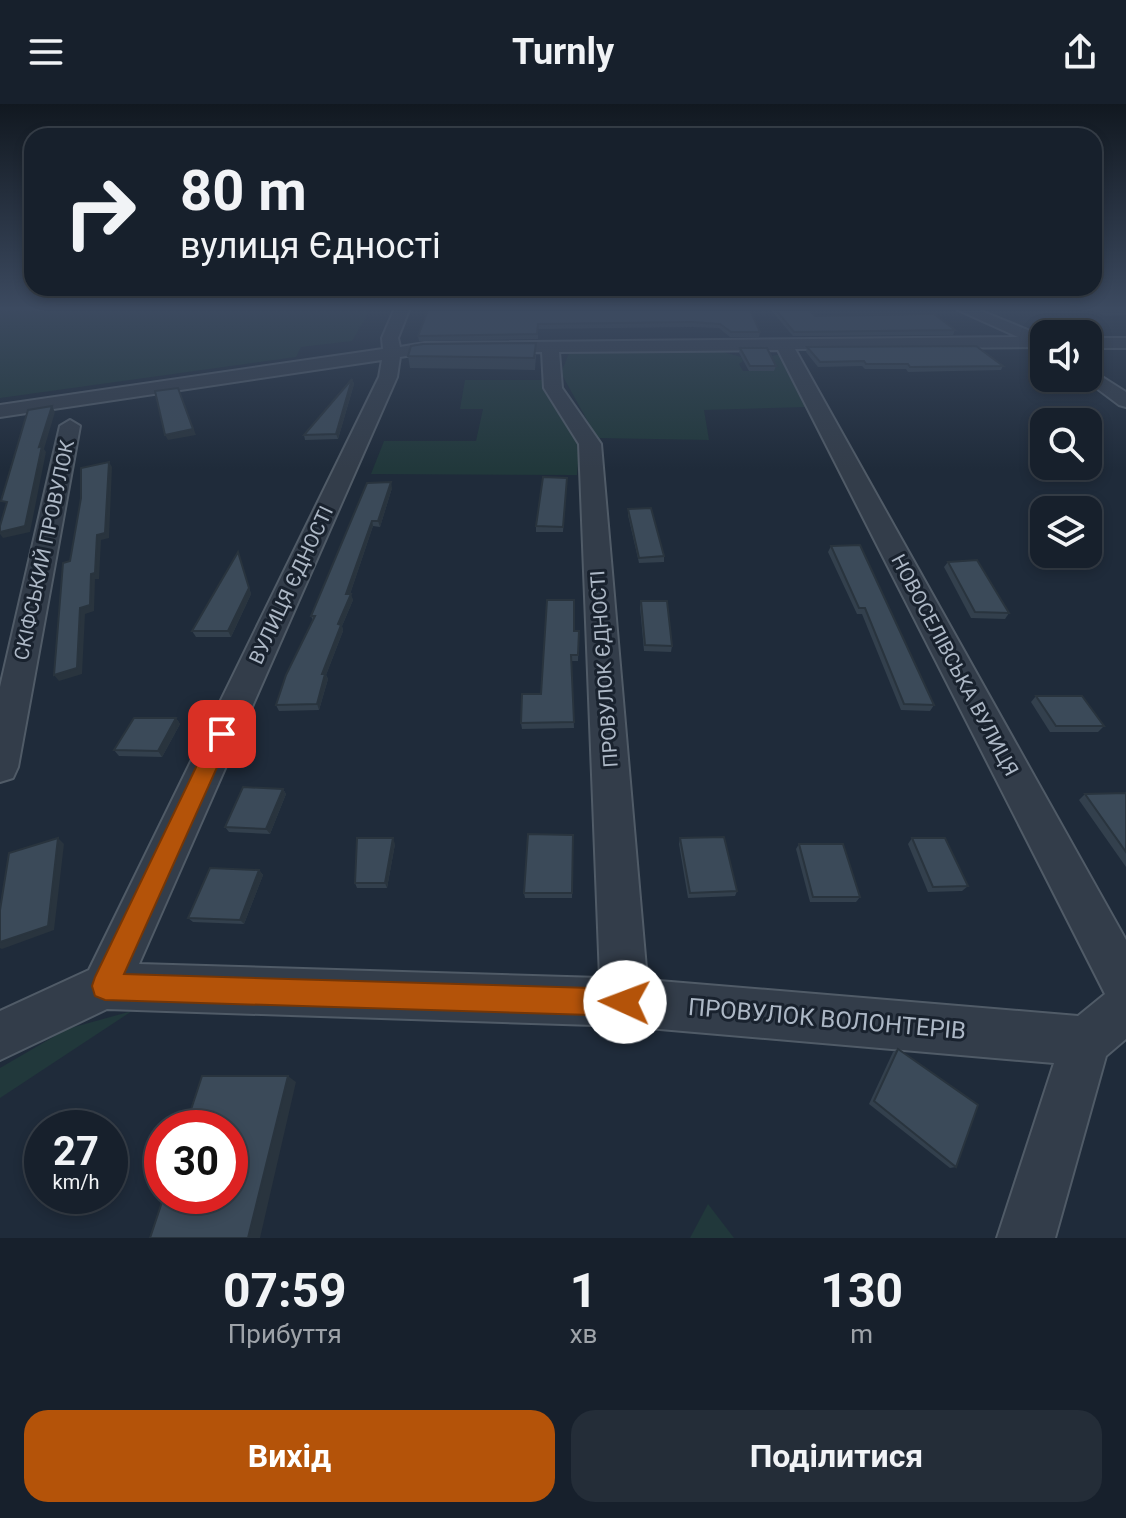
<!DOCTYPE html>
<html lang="uk">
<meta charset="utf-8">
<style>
body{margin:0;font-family:Roboto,sans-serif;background:#242d38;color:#f1f3f6;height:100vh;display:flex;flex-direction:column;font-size:30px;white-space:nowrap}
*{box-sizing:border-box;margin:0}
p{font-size:26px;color:#9ea3a9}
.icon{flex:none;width:44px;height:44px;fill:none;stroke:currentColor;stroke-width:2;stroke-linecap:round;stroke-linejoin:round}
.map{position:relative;height:1134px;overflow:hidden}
.side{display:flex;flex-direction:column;background:#17202c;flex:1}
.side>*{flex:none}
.guide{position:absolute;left:24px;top:24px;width:1078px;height:168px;border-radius:24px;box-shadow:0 4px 12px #0003,0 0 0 2px #363e48;background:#17202c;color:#f1f3f6;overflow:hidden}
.buttons{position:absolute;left:1030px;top:216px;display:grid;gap:16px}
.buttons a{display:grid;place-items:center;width:72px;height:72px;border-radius:16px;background:#17202c;box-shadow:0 4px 12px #0003,0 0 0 2px #363e48;font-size:40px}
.speed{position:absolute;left:24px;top:1006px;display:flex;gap:16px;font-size:40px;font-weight:700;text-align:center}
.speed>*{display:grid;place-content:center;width:104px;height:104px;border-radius:50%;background:#17202c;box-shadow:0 4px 12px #0003,0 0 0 2px #363e48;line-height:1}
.speed small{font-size:20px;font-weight:400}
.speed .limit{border:12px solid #d22;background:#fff;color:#111}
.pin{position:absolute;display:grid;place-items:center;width:68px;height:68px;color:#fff;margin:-34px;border-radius:16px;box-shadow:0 4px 12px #0006}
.me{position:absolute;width:88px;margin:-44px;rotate:272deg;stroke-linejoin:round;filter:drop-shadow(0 0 6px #0008)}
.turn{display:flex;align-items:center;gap:28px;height:168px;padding:0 24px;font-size:36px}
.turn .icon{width:104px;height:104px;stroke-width:2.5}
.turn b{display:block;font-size:56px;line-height:68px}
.eta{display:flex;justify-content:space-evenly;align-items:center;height:136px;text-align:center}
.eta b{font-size:48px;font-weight:700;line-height:56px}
.button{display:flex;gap:16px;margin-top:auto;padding:16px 24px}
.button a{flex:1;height:92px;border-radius:24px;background:#b45309;color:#fff;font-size:32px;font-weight:700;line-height:92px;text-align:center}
.button a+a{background:#242d38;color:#f1f3f6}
header{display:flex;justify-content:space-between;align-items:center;height:104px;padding:0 24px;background:#17202c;font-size:36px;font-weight:700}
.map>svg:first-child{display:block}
.green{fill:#21383b}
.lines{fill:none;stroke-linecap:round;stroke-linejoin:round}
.minor-casing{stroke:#505b67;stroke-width:4}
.minor{fill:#333d4a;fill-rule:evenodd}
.wall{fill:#33404d}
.shaded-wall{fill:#29343e}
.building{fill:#3b4a59;stroke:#29343e;stroke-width:2}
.route{fill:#b45309;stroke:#753606;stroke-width:2}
.labels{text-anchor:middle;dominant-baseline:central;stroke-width:6;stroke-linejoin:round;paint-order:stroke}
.street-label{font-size:20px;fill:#adb8c6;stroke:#19222e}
.near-street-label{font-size:24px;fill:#adb8c6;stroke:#19222e}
</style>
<header><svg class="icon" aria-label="menu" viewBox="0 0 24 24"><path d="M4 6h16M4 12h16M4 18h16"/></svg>Turnly<svg class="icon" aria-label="share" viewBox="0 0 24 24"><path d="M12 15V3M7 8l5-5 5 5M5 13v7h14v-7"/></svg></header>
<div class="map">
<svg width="1126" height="1134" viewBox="0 0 1126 1134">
<rect width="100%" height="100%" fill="#1f2b3a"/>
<g class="green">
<path d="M0,206H370L352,237L301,243L296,253L0,294Z"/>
<path d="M712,245L741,253L743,257L739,260L743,267H774L768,253L781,250L807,303L704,306L709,336L597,334L561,269L570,247Z"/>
<path d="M465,276H543L580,338L577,371L371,370L384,337H476L483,305H460Z"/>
<path d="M132,907L0,994V964L67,925Z"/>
<path d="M708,1100L734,1134H690Z"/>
</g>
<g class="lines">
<defs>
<g id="minor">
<path d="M394,206H409L398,234L400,243L425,239L1018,233L958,206H979L1035,229L1037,233H1044V243L795,245L1126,836V935L1106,952L1055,1134H997L1054,959L625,922L107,905L0,956V907L89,866L379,273L382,256L0,313V301L383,245L382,234ZM778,246L1105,890L1078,912L647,876L601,340L562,284L559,248ZM542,248L544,284L579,340L600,874L139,860L397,273L400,253L425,249Z"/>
<rect x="1088" y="234" width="38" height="10"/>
<path d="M1088,264L1126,288V303L1119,301L1083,274H1088Z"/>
<path d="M70,316L80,322L18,663L13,674L0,678V583L60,322Z"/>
</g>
</defs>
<use href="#minor" class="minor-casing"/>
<use href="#minor" class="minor"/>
</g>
<g class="wall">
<path d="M428,206H750L760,228L759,233H730L719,224L692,223L538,225V235L419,237L418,232Z"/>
<path d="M771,206H809L815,212L955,226L953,231L793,232Z"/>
<path d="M1091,206H1126V211L1105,212Z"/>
<path d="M807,243L1003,262L1001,266L908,268L906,265H865L862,262L818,263L806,248Z"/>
<path d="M740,244L776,262L774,267H749L739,249Z"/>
<path d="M536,251L535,266L410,264L408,252Z"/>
<path d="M352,275L354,280L338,335L305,336L304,331Z"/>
<path d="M567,374L563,428H536V422Z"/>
<path d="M392,384L380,423L373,422L350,490L353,496L342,522L343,527L326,571L328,575L319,606L279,607L276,601L313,517L311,512Z"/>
<path d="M628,405L664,452V458L639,459L628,411Z"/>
<path d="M831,442L934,601L930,607L901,606L862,510H857L828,448Z"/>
<path d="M238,448L251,490L231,533H196L192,527Z"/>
<path d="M948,458L1009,509L1005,515L971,514L944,463Z"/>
<path d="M641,497L672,542L671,548L644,547L640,503Z"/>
<path d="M574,527H579L578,557H571L574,624L522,625L521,619L541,590Z"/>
<path d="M1036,592L1104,622L1098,628H1050L1031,598Z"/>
<path d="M176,614L180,620L162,653L119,652L114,646Z"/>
<path d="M283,685L286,690L270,730L229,728L225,723Z"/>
<path d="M1126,689V763L1079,696L1085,690Z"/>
<path d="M573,731L572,794H525L524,789Z"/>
<path d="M680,734L737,787L735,792L688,794L679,740Z"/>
<path d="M912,734L968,782L962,787L928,788L908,740Z"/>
<path d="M395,740L387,784H357L355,779Z"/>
<path d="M799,740L860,793L856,798H810L796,745Z"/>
<path d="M259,766L263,771L244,820L193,818L188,814Z"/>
<path d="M898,945L956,1063L950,1064L869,1000L893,948Z"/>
</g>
<g class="shaded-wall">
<path d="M352,275L354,280L338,335L336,330Z"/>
<path d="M178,284L196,331L168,336L165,331Z"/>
<path d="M52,302L55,308L44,345L46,348L30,428L3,434L0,430V428L39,343Z"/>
<path d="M109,358L112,363L109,434L101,436L99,475H95L94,507L85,510L82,570L59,577L54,571L80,504L91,470Z"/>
<path d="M391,378L392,384L380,423L378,417Z"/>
<path d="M372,417L373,422L348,496L346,490Z"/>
<path d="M238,448L251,490L231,533L228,527Z"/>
<path d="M351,490L353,496L342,522L343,527L326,571L328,575L319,606L317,600L322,570L338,520Z"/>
<path d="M176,614L180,620L162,653L158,647Z"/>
<path d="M283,685L286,690L270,730L266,725Z"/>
<path d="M58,734L64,740L54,826L2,845L0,844V838Z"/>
<path d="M393,734L395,740L387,784L385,779Z"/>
<path d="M259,766L263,771L244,820L240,816Z"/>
<path d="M288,972L296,978L260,1134H248Z"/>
</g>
<g class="building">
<path d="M428,206H750L760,228H731L720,220L692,218L538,220L537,230L418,232Z"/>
<path d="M776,206H809L815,212L934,210L955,226L794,228Z"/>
<path d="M536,239L534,254L408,252L411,242L423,240Z"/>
<path d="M976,242L1003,262L910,263L908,260H866L864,257L820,258L807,243Z"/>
<path d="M740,244H767L776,262H750Z"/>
<path d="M352,275L336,330L304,331Z"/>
<path d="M178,284L193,325L165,331L155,287Z"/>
<path d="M52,302L39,343L42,342L25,422L0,428V422L7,398L1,397L28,306Z"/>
<path d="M109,358L105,429L97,431L95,469L91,470L90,501L80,504L77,564L54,571L63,459L70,457L81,394V364Z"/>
<path d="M543,373L567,374L563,423L536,422Z"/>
<path d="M391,378L378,417H372L346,490H351L338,520L341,521L322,570H325L317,600L276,601L286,571L315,512H311L367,379Z"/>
<path d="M651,404L664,452L639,454L628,405Z"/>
<path d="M860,441L934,601L904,600L865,504H859L831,442Z"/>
<path d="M238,448L249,484L228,527H192Z"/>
<path d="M977,456L1009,509L975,508L948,458Z"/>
<path d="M547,496H574V527H579L578,551H571L574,618L521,619L522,590H541Z"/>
<path d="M641,497H667L672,542L645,541Z"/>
<path d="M1036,592H1082L1104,622H1056Z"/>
<path d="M134,614H176L158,647L114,646Z"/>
<path d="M243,683L283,685L266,725L225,723Z"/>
<path d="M1126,689V748L1085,690Z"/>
<path d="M528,730L573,731L572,789H524Z"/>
<path d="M724,733L737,787L690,789L680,734Z"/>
<path d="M58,734L48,822L0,838V806L9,749Z"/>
<path d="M357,734H393L385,779H355Z"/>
<path d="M912,734H945L968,782L933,783Z"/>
<path d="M799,740H843L860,793H813Z"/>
<path d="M210,764L259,766L240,816L188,814Z"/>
<path d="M898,945L978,1001L956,1063L874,997Z"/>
<path d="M202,972H288L248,1134H150L164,1092H230V1024H185Z"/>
</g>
<linearGradient id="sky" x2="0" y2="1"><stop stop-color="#111820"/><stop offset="0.56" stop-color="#3c4a60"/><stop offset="1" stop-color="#3c4a60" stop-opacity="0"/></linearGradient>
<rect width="1126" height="365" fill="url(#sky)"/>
<path class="route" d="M222,622L229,624L232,630L124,870L625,885L635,889L639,898L635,908L625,912L105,896L95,892L92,882L95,873L212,630L215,624Z"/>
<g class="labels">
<g class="street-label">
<text transform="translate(44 446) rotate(-78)">СКІФСЬКИЙ ПРОВУЛОК</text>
<text transform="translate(291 481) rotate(-65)">ВУЛИЦЯ ЄДНОСТІ</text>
<text transform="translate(955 561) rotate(62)">НОВОСЕЛІВСЬКА ВУЛИЦЯ</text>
<text transform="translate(604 565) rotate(-94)">ПРОВУЛОК ЄДНОСТІ</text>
</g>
<g class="near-street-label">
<text transform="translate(827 915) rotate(5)">ПРОВУЛОК ВОЛОНТЕРІВ</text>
</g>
</g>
</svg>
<div class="buttons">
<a><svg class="icon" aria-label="sound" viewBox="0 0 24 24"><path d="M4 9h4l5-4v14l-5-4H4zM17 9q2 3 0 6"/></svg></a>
<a><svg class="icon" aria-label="search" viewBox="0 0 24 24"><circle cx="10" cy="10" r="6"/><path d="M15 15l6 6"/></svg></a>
<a><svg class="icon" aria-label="layers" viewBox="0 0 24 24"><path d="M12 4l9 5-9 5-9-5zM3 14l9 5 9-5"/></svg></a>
</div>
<div class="speed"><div>27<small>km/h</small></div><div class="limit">30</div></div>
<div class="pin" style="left:222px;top:630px;background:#d93025"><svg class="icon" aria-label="arrive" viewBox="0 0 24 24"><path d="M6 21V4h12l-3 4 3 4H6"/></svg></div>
<svg class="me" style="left:625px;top:898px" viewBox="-20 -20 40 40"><circle r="19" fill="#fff"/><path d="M0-13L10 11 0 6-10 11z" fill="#b45309"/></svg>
<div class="guide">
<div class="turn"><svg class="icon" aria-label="right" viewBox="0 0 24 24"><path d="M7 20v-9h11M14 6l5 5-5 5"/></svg><div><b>80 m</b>вулиця Єдності</div></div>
</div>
</div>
<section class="side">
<div class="eta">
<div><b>07:59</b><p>Прибуття</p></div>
<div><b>1</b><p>хв</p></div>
<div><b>130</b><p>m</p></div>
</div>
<div class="button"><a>Вихід</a><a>Поділитися</a></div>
</section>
